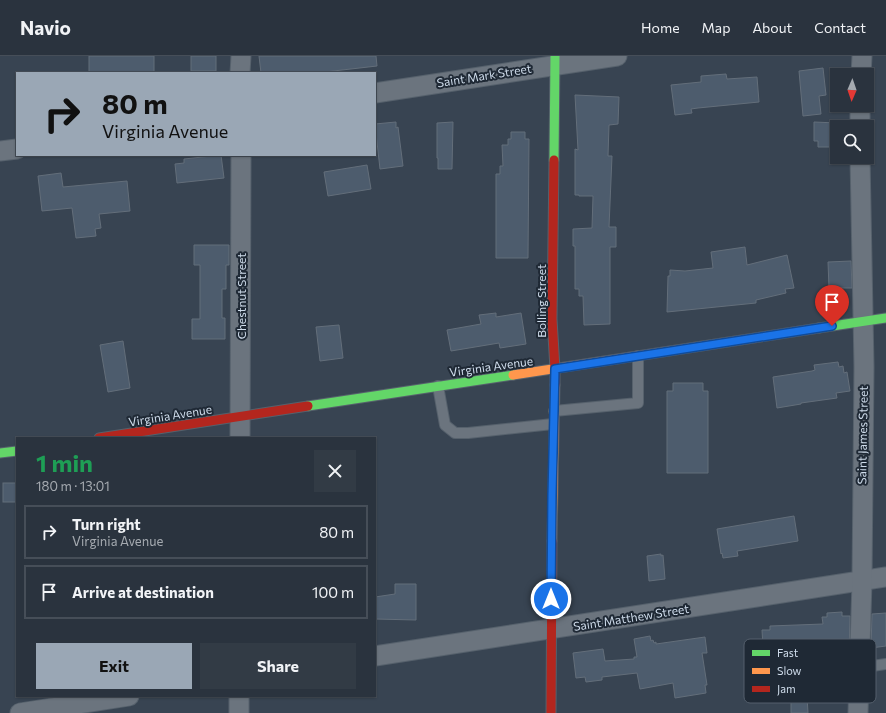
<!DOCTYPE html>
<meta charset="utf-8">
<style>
body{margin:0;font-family:Commissioner,sans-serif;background:#323b45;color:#f1f3f6;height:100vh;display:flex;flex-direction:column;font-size:15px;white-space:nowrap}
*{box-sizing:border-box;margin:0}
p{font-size:13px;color:#a5aab0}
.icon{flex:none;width:22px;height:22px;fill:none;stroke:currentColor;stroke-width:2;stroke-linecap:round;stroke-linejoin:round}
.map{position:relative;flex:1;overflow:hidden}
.sheet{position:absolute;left:16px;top:381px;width:360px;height:260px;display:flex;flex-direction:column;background:#2a333e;border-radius:0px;box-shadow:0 1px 3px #0004,0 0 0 1px #464e58}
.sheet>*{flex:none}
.hud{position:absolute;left:16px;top:16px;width:360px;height:84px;border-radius:0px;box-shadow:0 1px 3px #0004,0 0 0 1px #464e58;background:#9aa7b5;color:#111;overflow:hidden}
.needle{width:26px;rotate:182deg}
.tools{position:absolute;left:830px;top:12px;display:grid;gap:8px}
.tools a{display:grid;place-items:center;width:44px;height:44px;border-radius:0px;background:#2a333e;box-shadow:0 1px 3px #0004,0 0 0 1px #464e58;font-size:20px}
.pin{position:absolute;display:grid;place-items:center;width:34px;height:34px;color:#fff;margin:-41px -17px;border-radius:50% 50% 50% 0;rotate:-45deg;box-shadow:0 0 4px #0007}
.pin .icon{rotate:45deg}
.me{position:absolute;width:44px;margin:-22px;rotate:0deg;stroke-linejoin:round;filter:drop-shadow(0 0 3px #0008)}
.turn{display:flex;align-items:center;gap:14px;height:84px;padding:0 20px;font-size:18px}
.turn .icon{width:52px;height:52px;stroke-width:2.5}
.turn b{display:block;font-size:28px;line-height:34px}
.round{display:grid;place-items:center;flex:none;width:42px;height:42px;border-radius:0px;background:#323b45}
.head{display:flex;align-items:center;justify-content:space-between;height:68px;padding:0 20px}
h1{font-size:24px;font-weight:700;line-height:30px;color:#1e9e55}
.button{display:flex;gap:8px;margin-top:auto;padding:8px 20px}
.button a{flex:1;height:46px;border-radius:0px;background:#9aa7b5;color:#111;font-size:16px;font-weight:700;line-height:46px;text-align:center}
.button a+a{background:#323b45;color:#f1f3f6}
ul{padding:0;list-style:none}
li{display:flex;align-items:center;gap:12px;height:54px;margin:0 8px 6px;padding:0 12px;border:2px solid #464e58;border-radius:0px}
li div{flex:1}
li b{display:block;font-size:15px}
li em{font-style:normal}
header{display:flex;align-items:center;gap:24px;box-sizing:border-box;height:56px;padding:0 20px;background:#2a333e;border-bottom:1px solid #464e58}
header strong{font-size:19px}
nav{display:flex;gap:22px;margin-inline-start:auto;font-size:14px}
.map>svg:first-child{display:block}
.building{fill:#4d5c6d;stroke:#636e7a}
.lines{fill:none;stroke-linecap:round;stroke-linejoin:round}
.lane-casing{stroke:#56616c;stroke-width:12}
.street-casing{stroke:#56616c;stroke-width:21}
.fast-casing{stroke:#56616c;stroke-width:11}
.slow-casing{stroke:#56616c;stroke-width:11}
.jam-casing{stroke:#56616c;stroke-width:11}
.lane{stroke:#6b747e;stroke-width:10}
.street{stroke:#6b747e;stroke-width:19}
.fast{stroke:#63d668;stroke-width:9}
.slow{stroke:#ff974d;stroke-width:9}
.jam{stroke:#b3261e;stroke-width:9}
.route-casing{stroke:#114b97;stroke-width:10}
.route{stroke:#1a73e8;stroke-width:7}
.labels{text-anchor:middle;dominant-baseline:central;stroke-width:4;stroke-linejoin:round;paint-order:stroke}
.street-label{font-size:12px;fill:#cfdceb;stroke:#1f2935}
.key{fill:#1f2935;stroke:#545f6c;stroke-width:1}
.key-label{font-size:11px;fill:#cfdceb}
</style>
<header>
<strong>Navio</strong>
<nav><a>Home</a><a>Map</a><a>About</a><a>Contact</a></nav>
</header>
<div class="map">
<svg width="886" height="657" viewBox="0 0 886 657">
<rect width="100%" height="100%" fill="#384452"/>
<g class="building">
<rect x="89" y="0" width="65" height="17"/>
<rect x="191" y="0" width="25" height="15"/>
<path d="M259,0H376L377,10L316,17H261Z"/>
<path d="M823,12L826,39L819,40L821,58L803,60L799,15Z"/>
<path d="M726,18L727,23L757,21L759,46L698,52L691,53L692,57L675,59L671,29L701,26V20Z"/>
<path d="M575,39L619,41L618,68L609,69L608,100H612L609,171H616V191H610V268L584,269L583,240H579V233H575V190H573V173L592,172L593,140H579V139H575V93L578,94Z"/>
<path d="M396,66V72L398,71L403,110L380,113L375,68Z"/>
<path d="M453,66L452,113H438V102H437V67Z"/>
<path d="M814,66L837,67V91H818V85H814Z"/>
<path d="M511,76H525V83H529L528,202H496V118H500V110H503L502,89H508V83H511Z"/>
<path d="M221,99L224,122L177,127L175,108L184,107V103Z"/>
<path d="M367,109L371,133L328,140L324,116Z"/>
<path d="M61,117L63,131L127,125L130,155L99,158L101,172L95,173L96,180L76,182L72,152L42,155L38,120Z"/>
<path d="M194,189H229V209H226V233H222V262H225V283H192V263H200V209H194Z"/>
<path d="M745,191L747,209L787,199L794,232L785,233L786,237L756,244V247L667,256L668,220H670V214L685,215L713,212L711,196Z"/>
<path d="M851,205L852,232H829L828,206Z"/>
<path d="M496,257V261L521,257L526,288L500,292L499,287L451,295L447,274L481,268L479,259Z"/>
<path d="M339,269L343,302L320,305L316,271Z"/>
<path d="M123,285L130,332L108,336L100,289Z"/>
<path d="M838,306L839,311L843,310L844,317L847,316L850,335L836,337L837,342L801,347V348L777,352L773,321L812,315L815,314L814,309Z"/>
<path d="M673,327H703V335H708V417H667V335H673Z"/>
<rect x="3" y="427" width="14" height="19"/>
<path d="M794,460L798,485L737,495L738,500L723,502L722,497L721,498L717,473Z"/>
<path d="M661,498V500L663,499L665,523L649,525L647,500Z"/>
<path d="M395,528H416V564L375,563V541L395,538Z"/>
<path d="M842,556V560H850L849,599L814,602L815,610L800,611V607L764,608L762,574H770V570L823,568L822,561H827V557Z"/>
<path d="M886,557V590L871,592L872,558Z"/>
<path d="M650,580L651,585L653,584L654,587L656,586V588L705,581L707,597H702L707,629H705L706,637L675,642L673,627L640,633L637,617L602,621V624L586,626L585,621L576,622L573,597L603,593L605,605L634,603V601H637L634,583Z"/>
<path d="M791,640H807L808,657H791Z"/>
</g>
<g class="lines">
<defs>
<g id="lane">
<path d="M438,330L445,369L455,377H468L553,368"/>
<path d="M554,355L638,347V300"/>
<path d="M859,612L886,608"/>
</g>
<g id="street">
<path d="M240,17L241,0"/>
<path d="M861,19L862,0"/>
<path d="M375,37L617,0"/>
<path d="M860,71V49"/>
<path d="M0,95L17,93"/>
<path d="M240,382L241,99"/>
<path d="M375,600L886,521"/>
<path d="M20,657L129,640"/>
<path d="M239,657V640"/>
<path d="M858,657L862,525L864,311L860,101"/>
</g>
<g id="fast">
<path d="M554,104L555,0"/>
<path d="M819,272L886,262"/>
<path d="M308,350L513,319"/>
<path d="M0,397L17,395"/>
</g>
<g id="slow">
<path d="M513,319L819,272"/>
<path d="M552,485L555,329"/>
</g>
<g id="jam">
<path d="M554,104L552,263L555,313V329"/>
<path d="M99,382L308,350"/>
<path d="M551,657L552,485"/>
</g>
</defs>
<use href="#lane" class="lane-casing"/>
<use href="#street" class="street-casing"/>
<use href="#fast" class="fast-casing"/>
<use href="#slow" class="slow-casing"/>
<use href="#jam" class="jam-casing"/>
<use href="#lane" class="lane"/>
<use href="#street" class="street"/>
<use href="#fast" class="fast"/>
<use href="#slow" class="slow"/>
<use href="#jam" class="jam"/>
</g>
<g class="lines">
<defs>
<path id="route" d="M551,543L552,439L555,313L832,270"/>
</defs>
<use href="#route" class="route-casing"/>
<use href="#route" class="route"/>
</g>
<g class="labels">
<g class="street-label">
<text transform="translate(484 19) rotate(-9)">Saint Mark Street</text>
<text transform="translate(241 240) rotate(-90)">Chestnut Street</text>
<text transform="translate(541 245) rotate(-90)">Bolling Street</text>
<text transform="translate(491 310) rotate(-8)">Virginia Avenue</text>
<text transform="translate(170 359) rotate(-9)">Virginia Avenue</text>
<text transform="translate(862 379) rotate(-89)">Saint James Street</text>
<text transform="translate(631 561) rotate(-9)">Saint Matthew Street</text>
</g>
</g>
<rect x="744" y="583" width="132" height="64" rx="6" class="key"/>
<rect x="752" y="594" width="18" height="6" fill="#63d668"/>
<rect x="752" y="612" width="18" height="6" fill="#ff974d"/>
<rect x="752" y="630" width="18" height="6" fill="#b3261e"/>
<g class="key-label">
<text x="777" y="601">Fast</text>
<text x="777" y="619">Slow</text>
<text x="777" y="637">Jam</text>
</g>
</svg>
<div class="tools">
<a><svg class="needle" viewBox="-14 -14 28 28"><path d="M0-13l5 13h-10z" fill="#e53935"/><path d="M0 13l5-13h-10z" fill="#a5aab0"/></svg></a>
<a><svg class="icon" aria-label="search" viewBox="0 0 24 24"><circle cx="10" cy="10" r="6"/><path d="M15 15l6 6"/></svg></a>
</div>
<div class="pin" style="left:832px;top:270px;background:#d93025"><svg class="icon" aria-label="arrive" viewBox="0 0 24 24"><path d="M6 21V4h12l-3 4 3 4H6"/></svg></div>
<svg class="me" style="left:551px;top:543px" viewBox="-20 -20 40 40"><circle r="17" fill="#1a73e8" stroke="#fff" stroke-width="3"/><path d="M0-11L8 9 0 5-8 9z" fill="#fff"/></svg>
<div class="hud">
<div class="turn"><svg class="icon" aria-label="right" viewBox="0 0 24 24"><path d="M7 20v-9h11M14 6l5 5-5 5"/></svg><div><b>80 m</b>Virginia Avenue</div></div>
</div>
<section class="sheet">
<div class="head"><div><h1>1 min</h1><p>180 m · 13:01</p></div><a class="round"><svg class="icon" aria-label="close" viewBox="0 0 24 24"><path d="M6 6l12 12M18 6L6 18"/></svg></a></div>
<ul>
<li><svg class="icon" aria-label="right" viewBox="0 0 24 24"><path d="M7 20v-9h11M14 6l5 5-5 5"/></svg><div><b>Turn right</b><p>Virginia Avenue</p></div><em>80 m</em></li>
<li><svg class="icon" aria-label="arrive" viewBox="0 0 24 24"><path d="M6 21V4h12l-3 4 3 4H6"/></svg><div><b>Arrive at destination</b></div><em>100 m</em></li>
</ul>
<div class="button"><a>Exit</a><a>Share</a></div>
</section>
</div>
